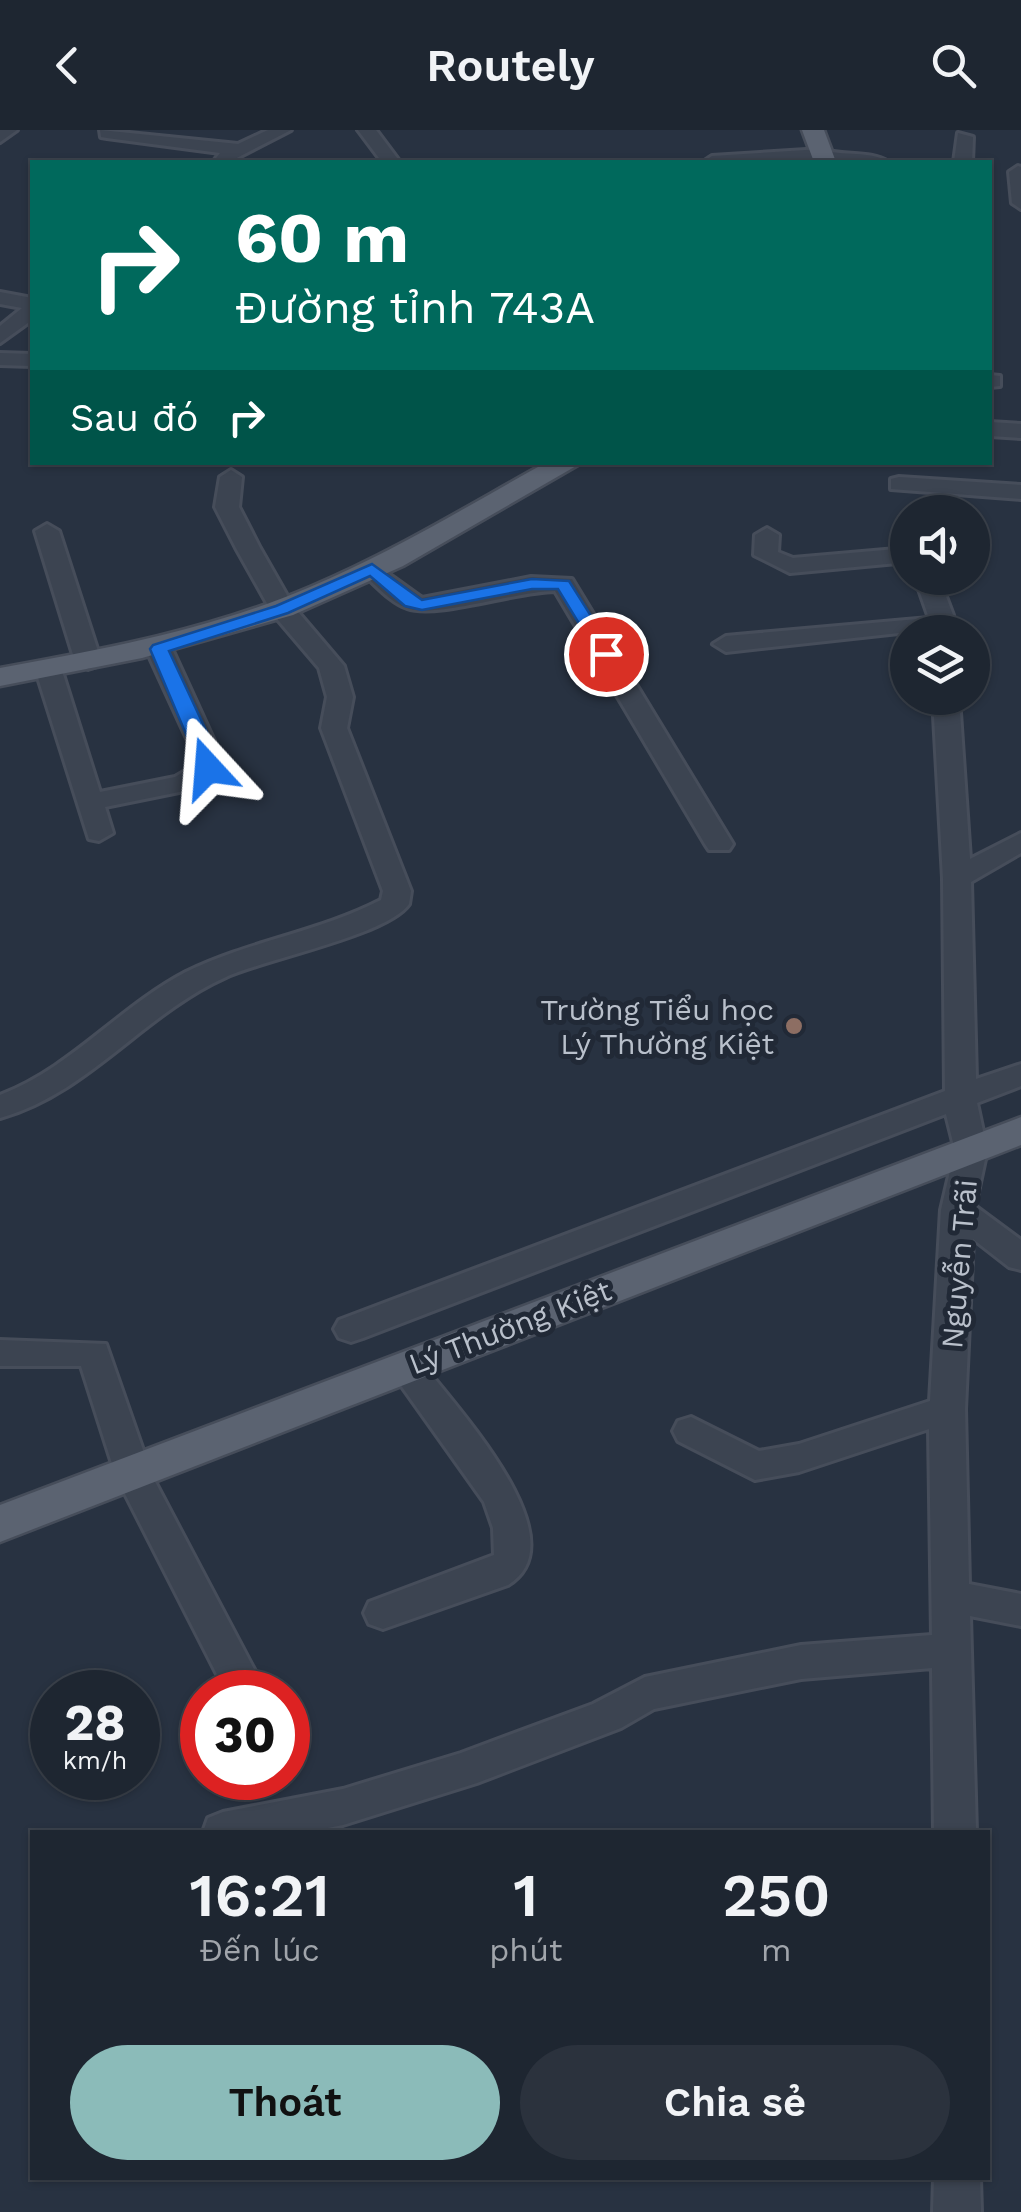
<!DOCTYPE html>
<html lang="vi">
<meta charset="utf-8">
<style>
body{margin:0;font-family:"Work Sans",sans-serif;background:#2b323d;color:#f1f3f6;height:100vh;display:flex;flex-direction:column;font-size:38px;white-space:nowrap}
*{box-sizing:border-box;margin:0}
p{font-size:32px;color:#a1a5ab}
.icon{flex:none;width:55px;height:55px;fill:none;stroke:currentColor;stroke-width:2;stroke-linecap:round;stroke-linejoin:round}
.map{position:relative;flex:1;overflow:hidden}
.sheet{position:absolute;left:30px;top:1700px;width:960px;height:350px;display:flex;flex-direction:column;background:#1e2631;border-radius:0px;box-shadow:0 2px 8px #0004,0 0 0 2px #3c434d}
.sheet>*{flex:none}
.hud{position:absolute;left:30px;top:30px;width:962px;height:305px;border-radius:0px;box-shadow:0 2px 8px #0004,0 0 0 2px #3c434d;background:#00695c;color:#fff;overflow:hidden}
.fabs{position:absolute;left:890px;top:365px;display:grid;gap:20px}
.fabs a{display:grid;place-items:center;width:100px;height:100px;border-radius:50%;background:#1e2631;box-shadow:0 2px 8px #0004,0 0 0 2px #3c434d;font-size:50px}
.speed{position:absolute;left:30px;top:1540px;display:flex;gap:20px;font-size:50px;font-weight:700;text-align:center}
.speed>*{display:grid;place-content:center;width:130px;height:130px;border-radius:50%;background:#1e2631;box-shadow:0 2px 8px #0004,0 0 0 2px #3c434d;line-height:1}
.speed small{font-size:25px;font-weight:400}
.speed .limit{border:15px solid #d22;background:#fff;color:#111}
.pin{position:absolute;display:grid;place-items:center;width:85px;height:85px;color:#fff;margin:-42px;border:5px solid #fff;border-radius:50%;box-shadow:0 2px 10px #0007}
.me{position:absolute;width:110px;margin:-55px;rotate:341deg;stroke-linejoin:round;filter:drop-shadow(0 0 8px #0008)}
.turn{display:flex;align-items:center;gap:35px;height:210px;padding:0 40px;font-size:45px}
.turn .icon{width:130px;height:130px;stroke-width:2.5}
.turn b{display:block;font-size:70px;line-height:85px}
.then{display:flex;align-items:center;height:95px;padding:0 40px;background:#0003;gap:20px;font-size:38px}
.eta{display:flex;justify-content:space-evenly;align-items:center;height:170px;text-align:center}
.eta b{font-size:60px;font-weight:600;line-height:70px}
.action{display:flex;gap:20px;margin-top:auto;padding:20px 40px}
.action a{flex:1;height:115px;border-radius:60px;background:#8bbbb9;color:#111;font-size:40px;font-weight:600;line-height:115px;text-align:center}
.action a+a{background:#2b323d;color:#f1f3f6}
header{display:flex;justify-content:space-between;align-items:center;height:130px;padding:0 40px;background:#1e2631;font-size:45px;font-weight:600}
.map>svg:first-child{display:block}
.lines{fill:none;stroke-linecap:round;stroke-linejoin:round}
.minor-casing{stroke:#464d5a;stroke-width:6}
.major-casing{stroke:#464d5a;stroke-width:5}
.minor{fill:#3c4451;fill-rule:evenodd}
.major{fill:#5b6371;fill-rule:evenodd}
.route{fill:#1a73e8;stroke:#114b97;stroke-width:2.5}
.education-dot{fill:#8d6e63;stroke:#212936;stroke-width:4}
.labels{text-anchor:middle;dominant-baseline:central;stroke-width:10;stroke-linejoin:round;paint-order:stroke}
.poi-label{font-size:30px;fill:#b9c0cb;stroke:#212936;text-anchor:end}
.street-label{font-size:30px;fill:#b9c0cb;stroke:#212936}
</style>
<header><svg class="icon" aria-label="back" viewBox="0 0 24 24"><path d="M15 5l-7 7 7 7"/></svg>Routely<svg class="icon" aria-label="search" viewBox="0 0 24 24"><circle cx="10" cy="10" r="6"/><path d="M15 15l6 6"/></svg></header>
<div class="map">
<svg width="1021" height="2082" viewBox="0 0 1021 2082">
<rect width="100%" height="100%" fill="#283241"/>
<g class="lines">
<defs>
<g id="minor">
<path d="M0,0H17L0,12Z"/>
<path d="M100,0L238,14L268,0H291L229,32H213L220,23L107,8L101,7Z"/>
<path d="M358,0H376L400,32H382Z"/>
<path d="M958,3L973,7L972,32H954Z"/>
<path d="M822,19C841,27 871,20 888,32H703L712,26Z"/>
<path d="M1018,36L1021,37V79L1012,73L1009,42Z"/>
<path d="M0,162L32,168V190L0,213V196L22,178L0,174Z"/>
<path d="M0,223L32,224V236L0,235Z"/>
<path d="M990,245L1000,246V256L990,257Z"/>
<path d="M990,292L1021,294V308L990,306Z"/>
<path d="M231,340L242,347L239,377L260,418L293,476L344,536L353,567L347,598L411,761L409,774C388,805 265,829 226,847C143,884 89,963 0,988V965C71,938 119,877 186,842C249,811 319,802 381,770L383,761L321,598L327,567L319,538L273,484L236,418L215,377L220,347Z"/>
<path d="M899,347L1021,355V369L891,359V349Z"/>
<path d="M47,394L59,401L101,531L97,536L88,539L75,531L35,401Z"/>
<path d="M767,398L779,405L778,422L793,428L908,418V432L790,443L754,425L755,405Z"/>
<path d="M372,432L422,468L531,447L572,449L733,714L729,720H709L705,714L555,461C517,461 436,489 407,478C391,473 376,455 363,444L360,439Z"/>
<path d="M915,448H939L953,485L954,502H908L726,522L713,514L726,506L929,488Z"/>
<path d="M159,511L172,519L221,626V638L194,659L105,677L113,703L99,711L89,709L35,538L48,530L61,538L100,662L175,647L195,635V626L146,519Z"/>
<path d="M933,568H959L970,729L1021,703V723L971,752L976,949L1021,934V956L977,973L987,1020L975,1076L1021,1110V1140L1009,1137L973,1109L965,1279L969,1454L1021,1464V1496L970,1486L976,1702H934L932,1538L801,1549L654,1579L621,1598L477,1653L343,1695L307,1702H203L208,1688L223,1682L343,1659L461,1623L593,1574L645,1547L801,1515L932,1505L929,1299L799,1342L755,1350L678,1311L673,1301L678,1291L691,1287L759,1321L799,1314L930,1271L941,1080L955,1020L946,984L363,1208L351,1212L339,1208L334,1199L339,1190L945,961L943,748Z"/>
<path d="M0,1210L106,1214L152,1346L266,1562H226L116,1346L81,1236H0Z"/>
<path d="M406,1224L418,1228C452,1273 582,1409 508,1455L383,1499L369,1494L364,1483L369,1472L494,1425L493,1398L484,1372L388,1237L394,1228Z"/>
<path d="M934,2048H980L981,2082H933Z"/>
</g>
<g id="major">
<path d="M802,0H824L836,32H814Z"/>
<path d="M547,332H583L403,436L293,485L142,528L0,556V538C105,519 212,499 310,457C393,422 469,375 547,332Z"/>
<path d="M1021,987V1015L0,1412V1375Z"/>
</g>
</defs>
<use href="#minor" class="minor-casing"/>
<use href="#major" class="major-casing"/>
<use href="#minor" class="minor"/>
<use href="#major" class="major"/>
</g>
<path class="route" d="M372,434L422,470L532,449L569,451L615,524L600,528L558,459H532L422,480L405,476L370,446L288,483L169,521L218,626L215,642H202L150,519L153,515L276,476Z"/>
<circle class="education-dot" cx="794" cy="896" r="10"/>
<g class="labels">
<g class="poi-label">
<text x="774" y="879">Trường Tiểu học<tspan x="774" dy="34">Lý Thường Kiệt</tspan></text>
</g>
<g class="street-label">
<text transform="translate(959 1134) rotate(-85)">Nguyễn Trãi</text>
<text transform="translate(510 1197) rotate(-21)">Lý Thường Kiệt</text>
</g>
</g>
</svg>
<div class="fabs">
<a><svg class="icon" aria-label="sound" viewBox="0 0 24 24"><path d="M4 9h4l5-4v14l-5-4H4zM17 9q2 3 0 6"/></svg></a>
<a><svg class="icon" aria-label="layers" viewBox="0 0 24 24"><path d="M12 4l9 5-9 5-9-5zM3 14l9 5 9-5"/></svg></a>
</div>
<div class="speed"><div>28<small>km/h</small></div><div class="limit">30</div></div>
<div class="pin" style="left:606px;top:524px;background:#d93025"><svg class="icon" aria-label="arrive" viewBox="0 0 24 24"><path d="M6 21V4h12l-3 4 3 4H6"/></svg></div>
<svg class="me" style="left:208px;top:638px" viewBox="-20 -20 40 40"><path d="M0-17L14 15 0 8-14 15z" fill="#1a73e8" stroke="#fff" stroke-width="4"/></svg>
<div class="hud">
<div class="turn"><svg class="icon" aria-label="right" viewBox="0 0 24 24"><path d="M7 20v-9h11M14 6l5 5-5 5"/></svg><div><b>60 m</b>Đường tỉnh 743A</div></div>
<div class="then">Sau đó<svg class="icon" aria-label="right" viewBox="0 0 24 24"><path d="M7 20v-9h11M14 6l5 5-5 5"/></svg></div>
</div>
<section class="sheet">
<div class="eta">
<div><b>16:21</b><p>Đến lúc</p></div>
<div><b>1</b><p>phút</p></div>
<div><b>250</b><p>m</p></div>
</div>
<div class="action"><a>Thoát</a><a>Chia sẻ</a></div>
</section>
</div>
